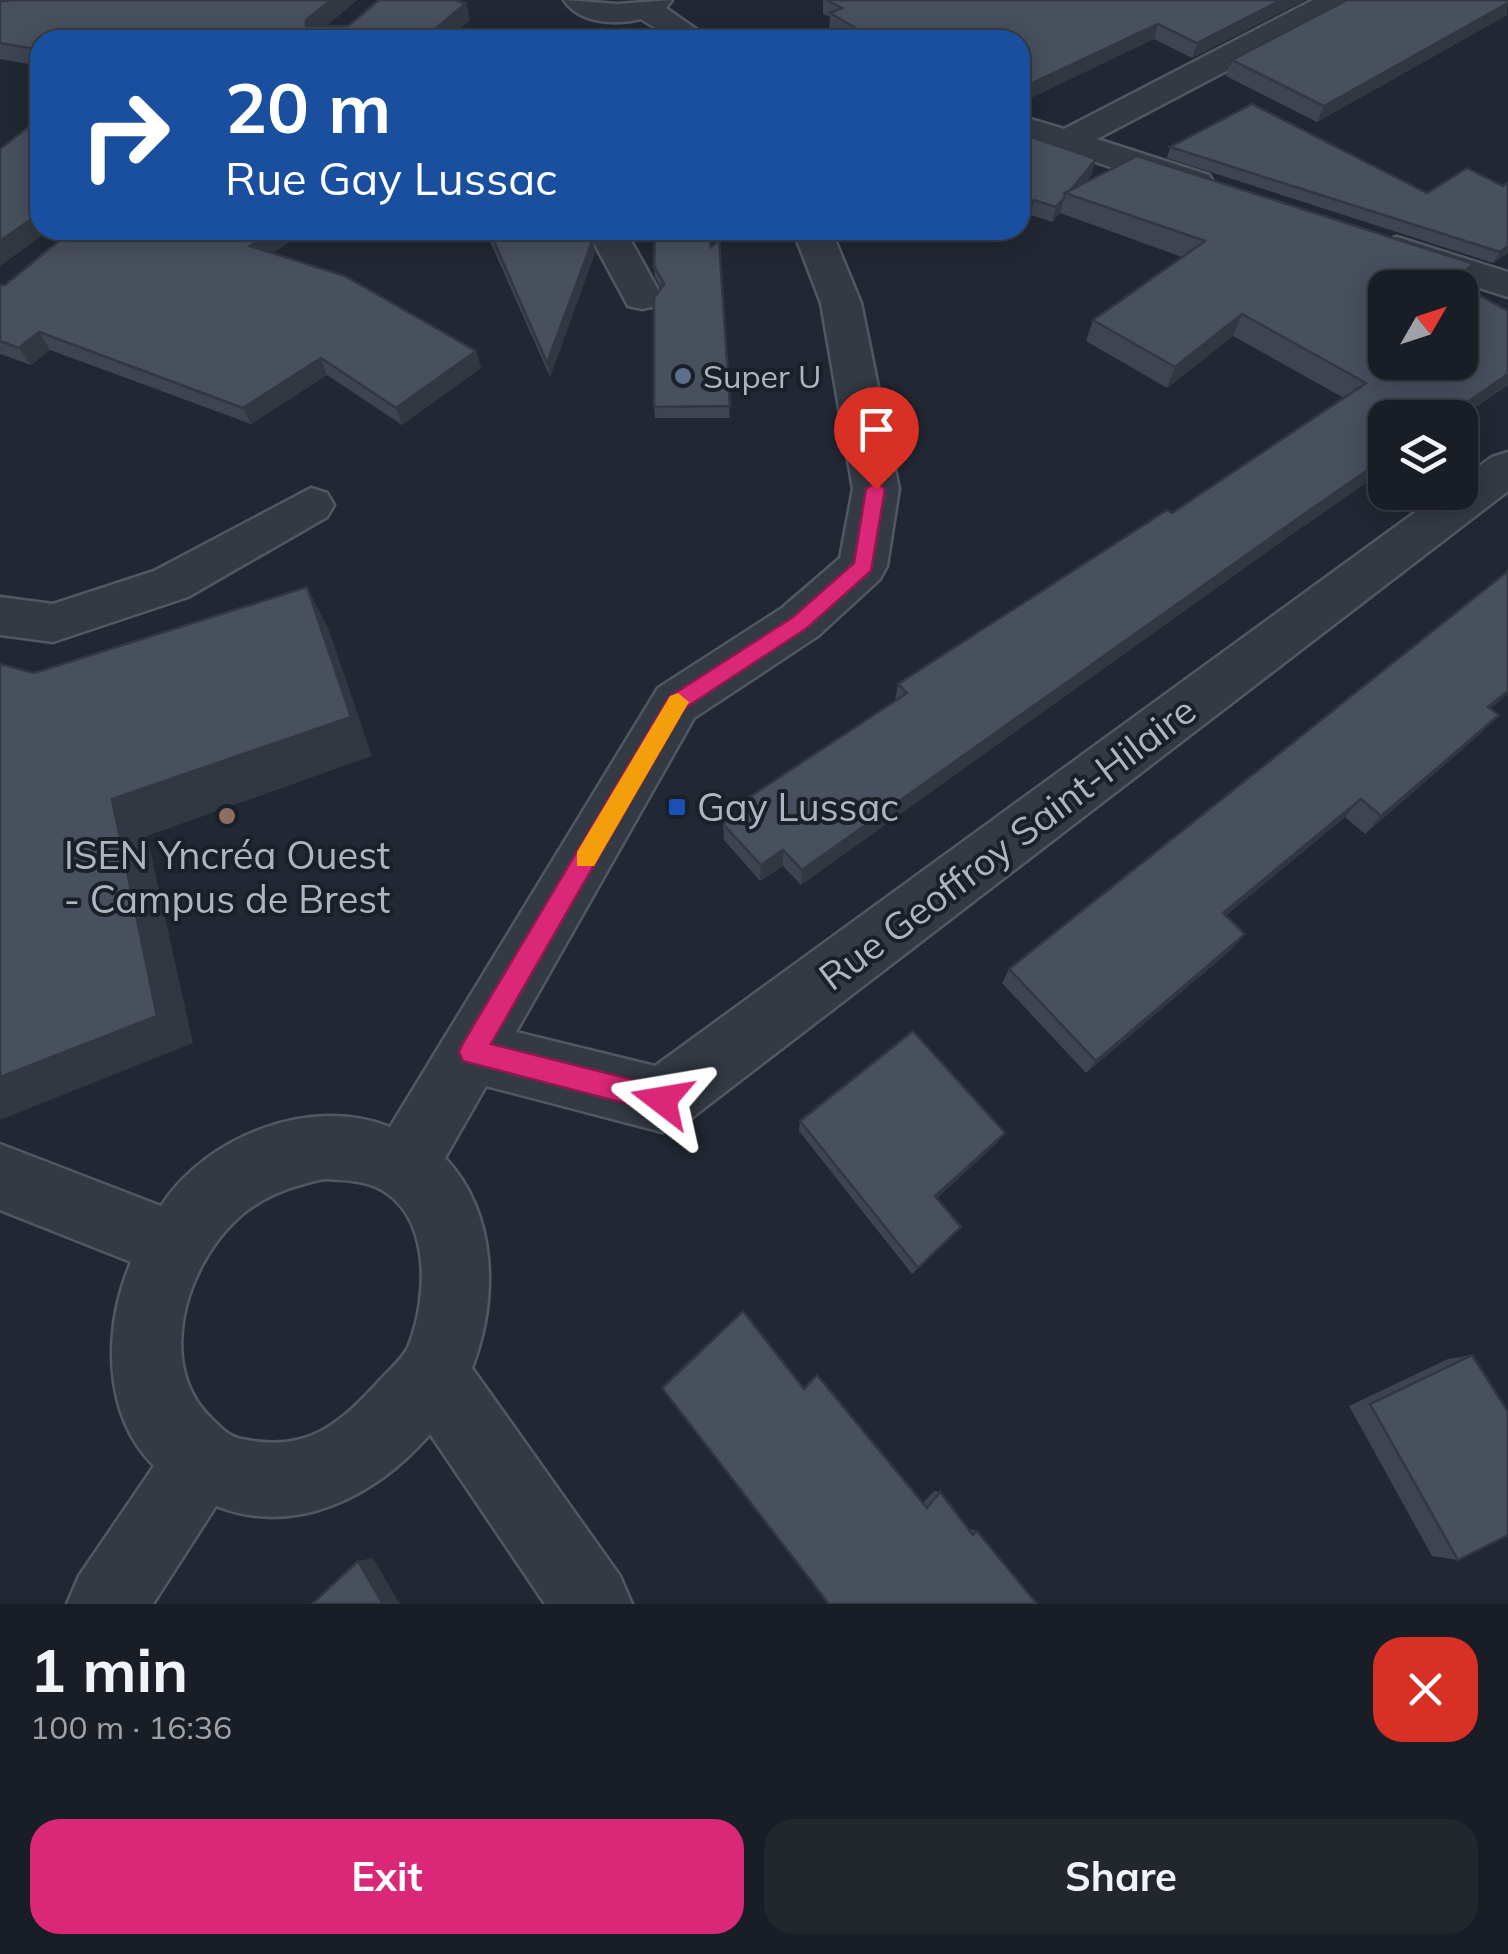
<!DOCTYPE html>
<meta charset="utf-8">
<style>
body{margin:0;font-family:Mulish,sans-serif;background:#22272e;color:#f1f3f6;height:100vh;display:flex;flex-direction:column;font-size:38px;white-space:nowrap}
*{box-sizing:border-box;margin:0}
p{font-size:32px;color:#9fa2a7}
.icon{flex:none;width:55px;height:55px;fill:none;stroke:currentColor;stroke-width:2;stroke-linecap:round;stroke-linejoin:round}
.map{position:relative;height:1604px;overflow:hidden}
.side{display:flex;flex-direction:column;background:#191e26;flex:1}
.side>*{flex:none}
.banner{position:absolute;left:30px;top:30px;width:1000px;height:210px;border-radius:30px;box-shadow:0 5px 25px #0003,0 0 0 2px #373c43;background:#1a4fa0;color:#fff;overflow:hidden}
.needle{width:65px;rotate:51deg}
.controls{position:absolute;left:1368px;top:270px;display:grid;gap:20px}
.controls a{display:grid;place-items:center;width:110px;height:110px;border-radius:20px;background:#191e26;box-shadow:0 5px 25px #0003,0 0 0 2px #373c43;font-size:50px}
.pin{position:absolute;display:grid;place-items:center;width:85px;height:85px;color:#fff;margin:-102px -42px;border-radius:50% 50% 50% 0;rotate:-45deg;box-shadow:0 0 10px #0007}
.pin .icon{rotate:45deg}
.me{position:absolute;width:110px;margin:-55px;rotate:284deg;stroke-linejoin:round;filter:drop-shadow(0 0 8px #0008)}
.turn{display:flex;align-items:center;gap:35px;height:210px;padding:0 30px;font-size:45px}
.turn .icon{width:130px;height:130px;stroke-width:2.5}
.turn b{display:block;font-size:70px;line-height:85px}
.round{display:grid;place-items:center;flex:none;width:105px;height:105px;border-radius:30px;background:#22272e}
.head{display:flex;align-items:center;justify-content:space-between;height:170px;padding:0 30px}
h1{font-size:60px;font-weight:700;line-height:75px}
.button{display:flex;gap:20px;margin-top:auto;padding:20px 30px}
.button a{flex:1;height:115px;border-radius:30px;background:#db2777;color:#fff;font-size:40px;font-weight:700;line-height:115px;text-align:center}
.button a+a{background:#22272e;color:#f1f3f6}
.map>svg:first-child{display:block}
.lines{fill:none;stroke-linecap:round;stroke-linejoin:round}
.minor-casing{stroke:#525762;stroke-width:5}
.minor{fill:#343a44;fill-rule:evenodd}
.wall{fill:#3e4450}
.shaded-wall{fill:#323741}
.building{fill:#484f5d;stroke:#323741;stroke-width:2.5;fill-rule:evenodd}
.route{fill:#db2777;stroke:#8e194d;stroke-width:2.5}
.slow{fill:#f59e0b}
.service-dot{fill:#5c6f8a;stroke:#1a1f28;stroke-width:4}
.transit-dot{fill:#1a4fb4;stroke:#1a1f28;stroke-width:4}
.education-dot{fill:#8d6e63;stroke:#1a1f28;stroke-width:4}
.labels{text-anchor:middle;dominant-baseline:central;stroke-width:8;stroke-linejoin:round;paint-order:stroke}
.far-poi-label{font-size:32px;fill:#aeb4c1;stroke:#1a1f28;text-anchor:start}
.poi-label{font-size:38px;fill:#aeb4c1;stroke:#1a1f28;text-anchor:start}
.street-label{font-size:38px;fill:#aeb4c1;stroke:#1a1f28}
</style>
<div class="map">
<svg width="1508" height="1604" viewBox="0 0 1508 1604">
<rect width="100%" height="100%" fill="#212833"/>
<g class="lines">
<defs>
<g id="minor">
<path d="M564,0L618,4L672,0L666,8L712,40H674L641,19C615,25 580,24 564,0Z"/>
<path d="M1313,0H1352L1348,7L1097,139L1209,175L1214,183L1209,191H1183L1020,137V116L1064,129Z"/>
<path d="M587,230H625L662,297L656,306L642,309L628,306Z"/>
<path d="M793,230H831L861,303L899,489L887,566L880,579L818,636L694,718L516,1032L655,1066L1443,492H1460V480L1492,457L1508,452V491L685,1123L662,1132L486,1086L445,1158C498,1214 498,1300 472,1368L620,1576L632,1604H545L430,1434C377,1495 297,1538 216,1506L153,1604H67L79,1576L154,1466C101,1413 104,1326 131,1262L0,1210V1144L161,1206C206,1136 312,1095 390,1127L658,688L782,608L840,558L853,489L821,303ZM323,1179C340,1180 360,1180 376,1187C432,1213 428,1296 409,1345C404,1358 390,1369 380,1380C339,1425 307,1453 242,1439C229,1437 220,1427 211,1418C156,1365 185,1269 235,1221C261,1196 289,1187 323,1179Z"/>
<path d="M1397,237L1508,272V297L1383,257L1378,249L1383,241Z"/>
<path d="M311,488L327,493L334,505L327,517L188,597L53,642L0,635V597L53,604L154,571Z"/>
</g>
</defs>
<use href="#minor" class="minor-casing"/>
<use href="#minor" class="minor"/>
</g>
<g class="wall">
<path d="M16,0H357L326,26H348L466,3L470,20L446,40H40V66L0,59V1Z"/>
<path d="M823,0H1305L1192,58L1154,39L1020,103V40H849L829,28L830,17L823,14Z"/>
<path d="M1507,15L1317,122L1226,76L1232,60Z"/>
<path d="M1020,133L1092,174L1086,182L1474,264L1462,285L1508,385L1460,418H1385V470L1285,539L801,885L783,866L760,881L724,840L723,824L742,812V802L895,701L898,684L1172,513L1344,398L1233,336L1167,388L1086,341L1093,320L1182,257L1060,213L1052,222L1031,215L1025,222L1020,220Z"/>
<path d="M1170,147L1508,253L1493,263L1167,158Z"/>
<path d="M72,230H307L272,253L476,351L481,368L402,425L327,375L251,424L50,350L31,365L0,354V285H5Z"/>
<path d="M485,230H589L595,253L550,377Z"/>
<path d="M719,240L730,418H655L654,407L661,288L655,277L654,266L711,247Z"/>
<path d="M1490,709L1480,734L1365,834L1345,817L1225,916L1232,949L1086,1073L1002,983L1009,969Z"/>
<path d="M800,1121L997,1143L937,1198L961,1227L912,1274L799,1131Z"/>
<path d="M1472,1355L1458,1560L1432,1556L1349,1406L1448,1359Z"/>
<path d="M804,1389L923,1503L934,1491L940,1492L969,1529L977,1531L1037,1604H829Z"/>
</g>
<g class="shaded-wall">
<path d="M331,0H357L312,37L306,26V20Z"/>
<path d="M1281,0H1305L1192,58L1197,43Z"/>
<path d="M466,3L470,20L446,40H422Z"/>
<path d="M1508,3L1507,15L1317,122L1324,106Z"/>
<path d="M1158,24L1154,39L1020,103V89Z"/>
<path d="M1096,159L1092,174L1074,196L1067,194Z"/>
<path d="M1064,198L1060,213L1052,222L1056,207Z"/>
<path d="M1034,200L1031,215L1025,222L1029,206Z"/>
<path d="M40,213V230H50L0,266V241Z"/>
<path d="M274,230H307L257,264L250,246Z"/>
<path d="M593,239L595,253L550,377L547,363Z"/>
<path d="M1508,246V253L1493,263L1500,252Z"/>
<path d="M1474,264L1461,286L1452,280Z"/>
<path d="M1242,314L1233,336L1167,388L1175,367Z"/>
<path d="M39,332L50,350L31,365L19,348Z"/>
<path d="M476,351L481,368L402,425L396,408Z"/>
<path d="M321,358L327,375L251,424L243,408Z"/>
<path d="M1508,374V385L1460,418H1444Z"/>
<path d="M1385,458V470L1285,539L801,885L802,870L1297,519Z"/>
<path d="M307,587L329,630L372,756L147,836L193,1043L0,1120V1077L112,799Z"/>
<path d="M1508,691V694L1470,726L1488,707Z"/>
<path d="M1499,715L1480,734L1365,834L1381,816Z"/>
<path d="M1361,799L1345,817L1210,929L1223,913Z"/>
<path d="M783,850V866L760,881L761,865Z"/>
<path d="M1245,934L1232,949L1086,1073L1096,1061Z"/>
<path d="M1005,1133L997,1143L929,1205L935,1196Z"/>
<path d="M373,1558L400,1604H383L358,1561Z"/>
</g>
<g class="building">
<path d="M16,0H331L306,20V26H348L379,0H454L466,3L422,40H40V50L0,43V1Z"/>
<path d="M826,0H1281L1197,43L1158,24L1020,89V40H876L830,13L842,8Z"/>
<path d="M1347,0H1508V3L1324,106L1232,60Z"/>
<path d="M1252,104L1427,193L1467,168L1503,186L1508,182V246L1500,252L1170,147Z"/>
<path d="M40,118V213L0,241V149Z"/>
<path d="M1020,133L1096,159L1070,191L1065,193L1064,198L1056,207L1034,200L1029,206L1020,203Z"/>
<path d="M1137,156L1474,264L1452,280L1508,311V374L1444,418H1385V458L1297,519L802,870L783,850L761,865L723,824L747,808L742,802L907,693L898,684L1167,510L1172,513L1366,383L1242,314L1175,367L1093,320L1205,241L1065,193ZM1385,288H1460V362H1385Z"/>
<path d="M72,230H274L250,246L345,276L476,351L396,408L321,358L243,408L39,332L19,348L0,341V285H5Z"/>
<path d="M489,230H589L593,239L547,363Z"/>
<path d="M655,230H708L711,247L719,240L730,406L654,407V298L664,284L654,266Z"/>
<path d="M1508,571V691L1488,707L1499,715L1381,816L1361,799L1223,913L1245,934L1096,1061L1009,969Z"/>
<path d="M307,587L351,717L112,799L157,1016L0,1077V664L34,673Z"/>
<path d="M913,1031L1005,1133L935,1196L961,1227L918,1268L800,1121Z"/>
<path d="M743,1311L804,1389L817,1375L927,1508L940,1492L973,1535L977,1531L1037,1604H829L662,1388Z"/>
<path d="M1472,1355L1508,1412V1535L1458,1560L1370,1404Z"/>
<path d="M358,1561L383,1604H312Z"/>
</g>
<path class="route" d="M876,482L885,489L871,571L807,628L684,709L491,1044L662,1087L672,1091L675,1100L672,1110L662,1113L463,1061L459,1052L463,1043L669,697L793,617L854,563L866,489Z"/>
<path class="slow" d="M678,693L689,702L594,866H577V852L670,696Z"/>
<circle class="service-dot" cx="683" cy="376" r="10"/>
<rect class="transit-dot" x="667" y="797" width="20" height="20" rx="5"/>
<circle class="education-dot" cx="227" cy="816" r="10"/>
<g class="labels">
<g class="far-poi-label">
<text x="703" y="376">Super U</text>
</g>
<g class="poi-label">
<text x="697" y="807">Gay Lussac</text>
<text x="227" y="855" text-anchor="middle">ISEN Yncréa Ouest<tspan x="227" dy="44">- Campus de Brest</tspan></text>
</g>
<g class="street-label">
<text transform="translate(1007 843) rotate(-37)">Rue Geoffroy Saint-Hilaire</text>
</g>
</g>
</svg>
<div class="controls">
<a><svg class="needle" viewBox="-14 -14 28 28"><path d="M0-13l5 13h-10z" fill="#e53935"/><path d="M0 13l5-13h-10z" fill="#9fa2a7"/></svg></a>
<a><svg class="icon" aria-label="layers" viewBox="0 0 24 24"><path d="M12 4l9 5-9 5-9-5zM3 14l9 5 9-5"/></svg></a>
</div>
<div class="pin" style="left:876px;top:489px;background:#d93025"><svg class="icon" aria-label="arrive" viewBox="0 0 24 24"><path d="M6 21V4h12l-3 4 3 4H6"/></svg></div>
<svg class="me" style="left:662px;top:1100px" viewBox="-20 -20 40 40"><path d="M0-17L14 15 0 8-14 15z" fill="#db2777" stroke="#fff" stroke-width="4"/></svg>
<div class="banner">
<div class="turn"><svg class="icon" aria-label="right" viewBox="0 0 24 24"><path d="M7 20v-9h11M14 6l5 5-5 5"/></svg><div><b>20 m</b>Rue Gay Lussac</div></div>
</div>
</div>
<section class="side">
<div class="head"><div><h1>1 min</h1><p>100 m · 16:36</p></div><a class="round" style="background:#d93025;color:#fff"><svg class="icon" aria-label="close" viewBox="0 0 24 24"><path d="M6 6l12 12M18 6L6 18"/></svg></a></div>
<div class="button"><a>Exit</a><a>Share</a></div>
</section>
